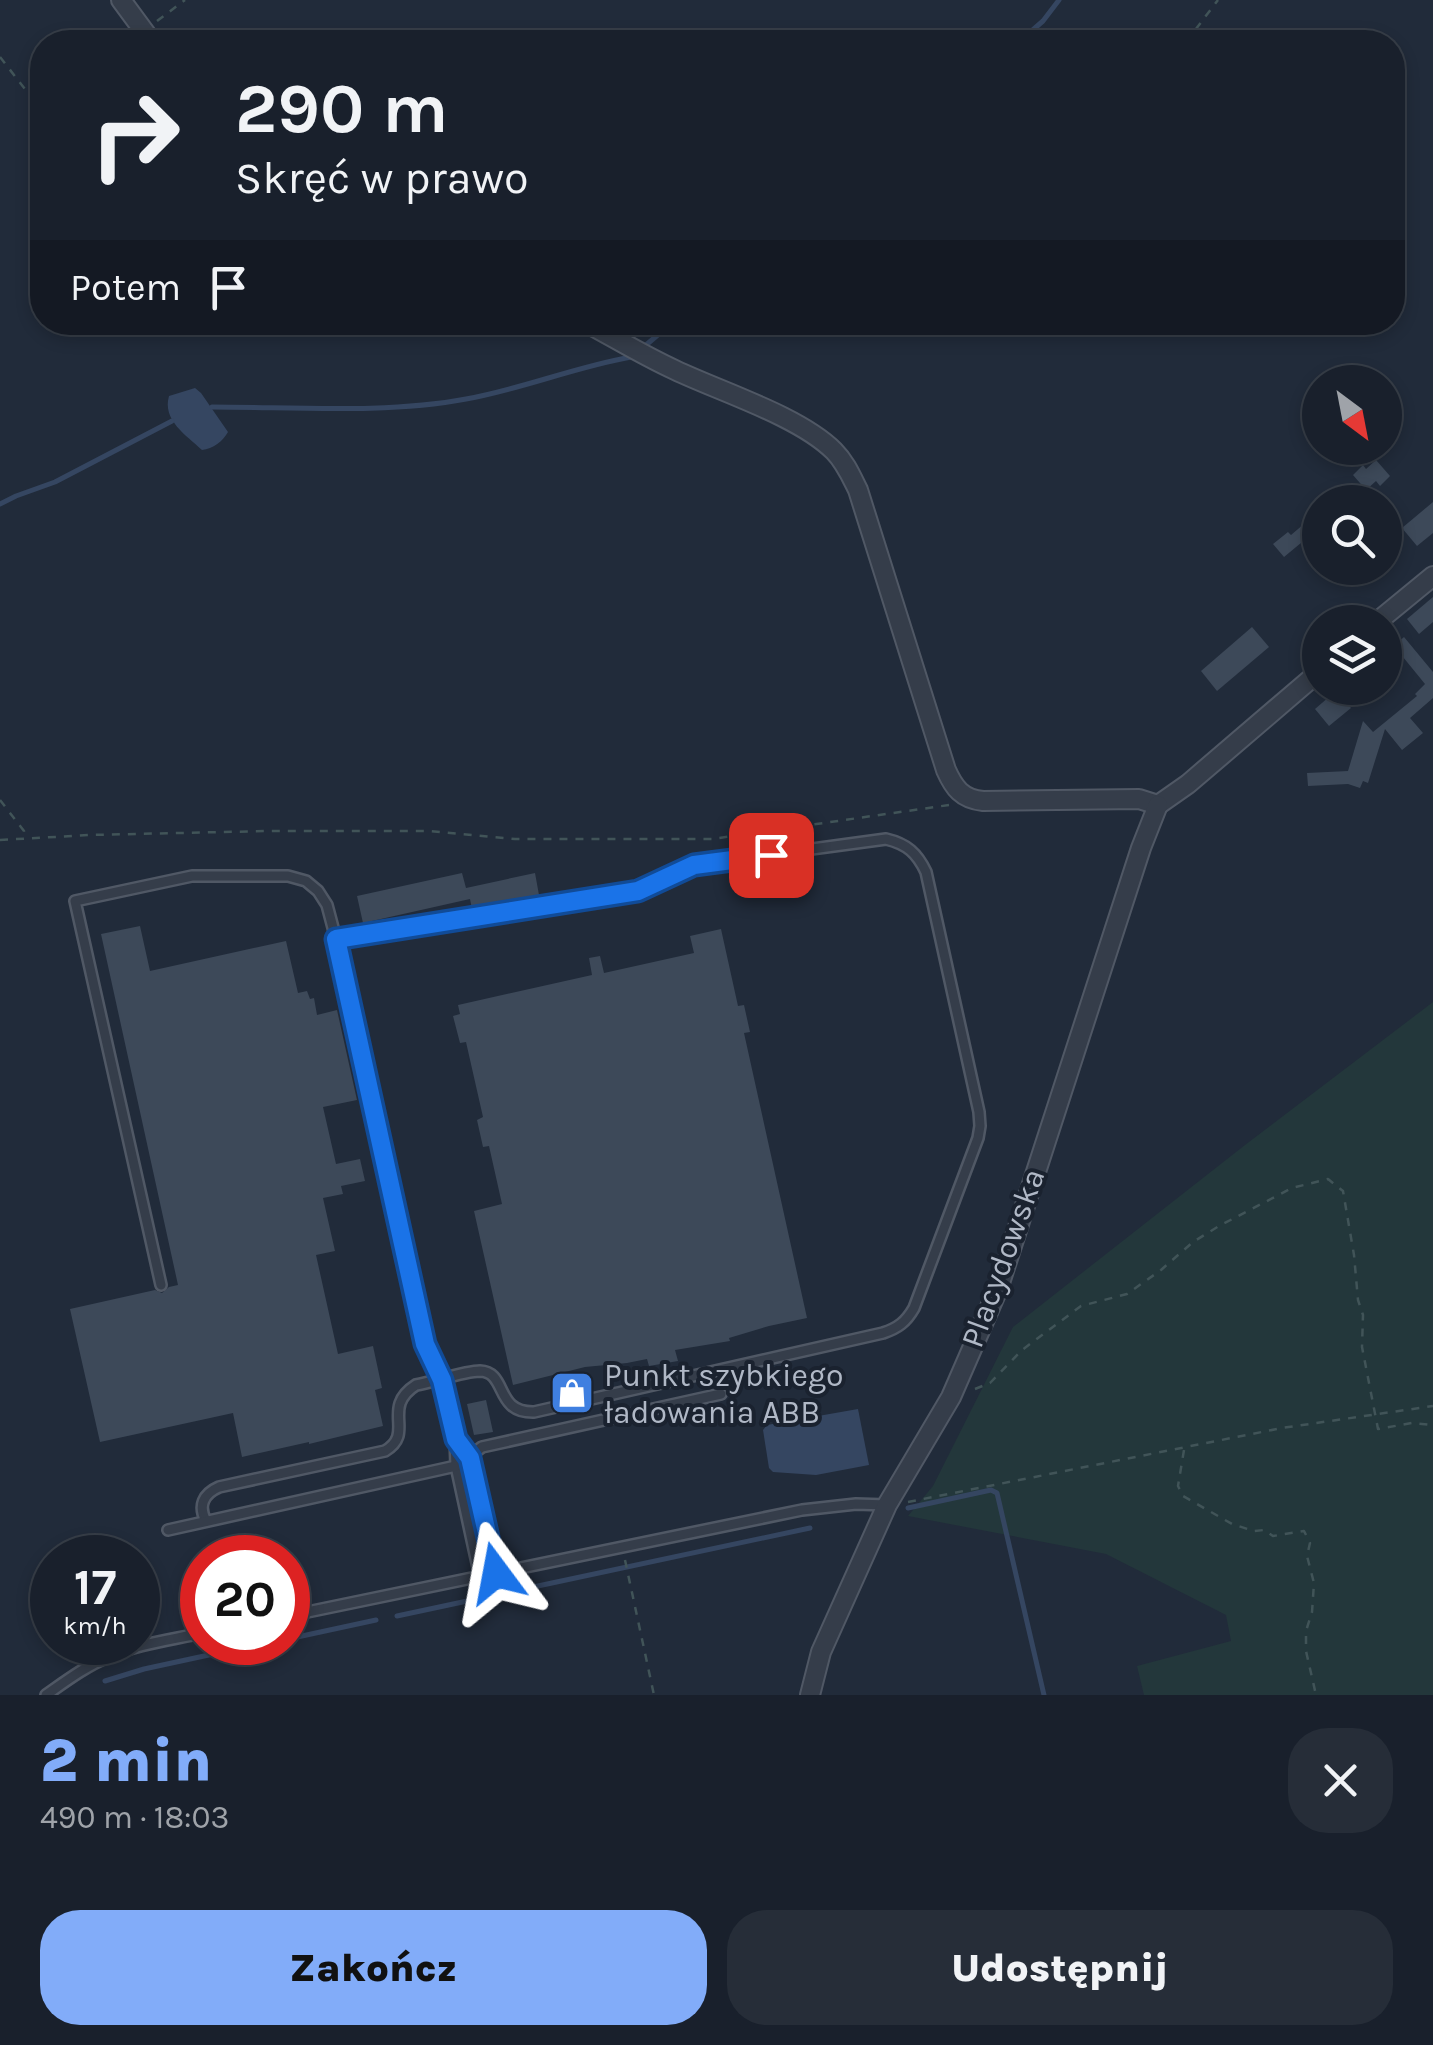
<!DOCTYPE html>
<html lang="pl">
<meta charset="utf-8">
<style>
body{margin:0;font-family:Karla,sans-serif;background:#262d38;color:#f1f3f6;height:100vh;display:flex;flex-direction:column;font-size:38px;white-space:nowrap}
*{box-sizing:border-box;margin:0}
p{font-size:32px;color:#9fa3a9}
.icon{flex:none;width:55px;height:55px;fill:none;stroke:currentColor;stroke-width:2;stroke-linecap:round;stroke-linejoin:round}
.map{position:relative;height:1695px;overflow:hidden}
.drawer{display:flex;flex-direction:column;background:#19202c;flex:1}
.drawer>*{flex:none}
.banner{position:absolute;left:30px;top:30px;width:1375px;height:305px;border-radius:40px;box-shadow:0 5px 15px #0003,0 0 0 2px #373e48;background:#19202c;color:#f1f3f6;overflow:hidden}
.needle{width:65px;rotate:148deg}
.buttons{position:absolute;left:1302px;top:365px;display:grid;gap:20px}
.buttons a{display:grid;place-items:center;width:100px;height:100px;border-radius:50%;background:#19202c;box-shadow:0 5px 15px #0003,0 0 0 2px #373e48;font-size:50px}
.speed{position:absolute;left:30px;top:1535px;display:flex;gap:20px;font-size:50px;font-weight:700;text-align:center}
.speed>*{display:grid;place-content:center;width:130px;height:130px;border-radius:50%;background:#19202c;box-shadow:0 5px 15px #0003,0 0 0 2px #373e48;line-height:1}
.speed small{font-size:25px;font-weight:400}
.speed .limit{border:15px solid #d22;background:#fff;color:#111}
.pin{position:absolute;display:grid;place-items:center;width:85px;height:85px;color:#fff;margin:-42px;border-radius:20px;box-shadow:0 5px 15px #0006}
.me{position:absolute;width:110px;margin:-55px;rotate:347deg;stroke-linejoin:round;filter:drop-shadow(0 0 8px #0008)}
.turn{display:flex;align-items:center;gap:35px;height:210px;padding:0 40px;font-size:45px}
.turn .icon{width:130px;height:130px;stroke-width:2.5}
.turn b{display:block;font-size:70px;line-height:85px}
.then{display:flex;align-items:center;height:95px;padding:0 40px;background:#0003;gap:20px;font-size:38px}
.round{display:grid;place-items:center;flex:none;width:105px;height:105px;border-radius:40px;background:#262d38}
.overview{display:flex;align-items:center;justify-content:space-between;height:170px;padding:0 40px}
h1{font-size:60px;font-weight:800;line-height:75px;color:#82acf9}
.button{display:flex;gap:20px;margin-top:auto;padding:20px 40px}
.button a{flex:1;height:115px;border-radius:40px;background:#82acf9;color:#111;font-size:40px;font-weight:800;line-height:115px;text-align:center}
.button a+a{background:#262d38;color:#f1f3f6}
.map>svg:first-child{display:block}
.green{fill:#23373b}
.water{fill:#354661}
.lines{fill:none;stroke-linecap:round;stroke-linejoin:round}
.stream{stroke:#354661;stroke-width:5}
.building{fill:#3d4959}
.lane-casing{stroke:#505865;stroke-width:14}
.street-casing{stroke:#505865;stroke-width:22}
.path{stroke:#415458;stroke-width:2.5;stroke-dasharray:8 8;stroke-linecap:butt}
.lane{stroke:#353d4a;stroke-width:9}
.street{stroke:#353d4a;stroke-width:18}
.route-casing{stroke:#114b97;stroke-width:25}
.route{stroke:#1a73e8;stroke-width:18}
.labels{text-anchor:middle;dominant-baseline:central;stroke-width:8;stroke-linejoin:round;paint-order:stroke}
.street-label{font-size:32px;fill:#b0b8c6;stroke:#1a222f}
.poi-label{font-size:32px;fill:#b0b8c6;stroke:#1a222f;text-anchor:start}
</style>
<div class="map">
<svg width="1433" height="1695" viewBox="0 0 1433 1695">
<rect width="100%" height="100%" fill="#212b3a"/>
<path class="green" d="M1433,1002V1695H1144L1137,1666L1231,1641L1226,1615L1106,1554L908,1516L933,1486L1013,1327L1245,1145Z"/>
<g class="water">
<path d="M195,388L201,393L228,432C223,441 213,449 202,450C186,435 162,420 169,396Z"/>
<path d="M858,1409L869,1465L816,1475L773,1472L769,1468L763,1430L767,1425Z"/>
</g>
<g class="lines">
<g class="stream">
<path d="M1019,42L1043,21L1059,0"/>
<path d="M646,345L673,322"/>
<path d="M212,407C293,407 387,414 466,399C522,389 575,367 631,357"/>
<path d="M0,504L16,496L55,482L172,421"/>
<path d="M908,1508L991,1490L997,1493L1044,1695"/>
<path d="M397,1616L810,1528"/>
<path d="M288,1639L376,1620"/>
<path d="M238,1649L271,1642"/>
<path d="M105,1681L144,1669L218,1653"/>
</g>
</g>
<g class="building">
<path d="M1376,460L1390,476L1380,486L1376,481L1366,490L1353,475L1363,465L1366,469Z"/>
<path d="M1433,502V533L1417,546L1402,528Z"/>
<path d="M1311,518L1319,528L1284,557L1273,544L1288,532L1291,535Z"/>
<path d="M1433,597V622L1419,634L1407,619Z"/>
<path d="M1252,627L1269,647L1217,691L1201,671Z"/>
<path d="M1404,637L1433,672V698L1410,718L1423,733L1402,750L1385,729L1368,783L1363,781L1360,788L1348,784L1308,786L1307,773L1348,771L1363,721L1373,732L1417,696L1415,694L1425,684L1394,646Z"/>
<path d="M1337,690L1351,708L1329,726L1315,709Z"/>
<path d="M462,873L466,888L535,873L539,895L472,909L470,899L363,923L357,896Z"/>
<path d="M140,926L150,971L286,941L298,993L307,991L310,999L314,998L317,1015L337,1010L357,1100L323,1107L336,1164L360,1159L365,1181L341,1186L343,1194L323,1198L335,1251L316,1255L338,1354L373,1346L382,1388L375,1390L383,1426L309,1444V1442L242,1457L233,1413L100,1442L70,1309L155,1290L162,1293L169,1287L178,1285L101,934Z"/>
<path d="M721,929L738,1006L744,1005L750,1032L744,1033L807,1318L769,1326L729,1338L730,1341L675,1350L678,1361L649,1366L647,1359L627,1363L585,1367L513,1385L474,1211L502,1204L489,1146L483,1147L477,1120L483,1117L466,1042L460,1043L453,1016L460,1014L458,1005L592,975L589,958L600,956L604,973L694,953L690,936Z"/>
<path d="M486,1400L493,1432L474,1435L467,1404Z"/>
</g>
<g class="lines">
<defs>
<g id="lane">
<path d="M161,1285L75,901L192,876H288L306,881L318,891L327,905L336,939L425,1344L442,1379L455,1439L456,1466L480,1577"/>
<path d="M455,1439L469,1458L496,1573"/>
<path d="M206,1521C198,1506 203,1494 219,1487L385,1451C416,1433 380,1408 416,1385C433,1382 465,1371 480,1371C508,1372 494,1413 534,1412L883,1333C898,1328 906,1322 914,1308L978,1138L980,1126L979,1112L926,872C917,853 907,844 886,839L694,865L638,891L336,939"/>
<path d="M168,1530L456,1466L482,1447L721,1394"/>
<path d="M288,1616L802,1510L856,1504L887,1505"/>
<path d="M46,1695C66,1681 86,1666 108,1657C137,1644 171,1640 202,1633"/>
</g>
<g id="street">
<path d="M121,0L152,42"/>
<path d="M585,322C615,338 644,356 675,370C721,392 799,416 834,451C845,462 851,476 858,490L946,770C954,788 962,799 983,801L1139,799L1158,805"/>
<path d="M1377,622L1433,576"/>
<path d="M1158,805L1188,784L1320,671"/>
<path d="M810,1695L821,1652L887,1505L951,1397L998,1289L1141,848L1158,805"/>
</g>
</defs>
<use href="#lane" class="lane-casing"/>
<use href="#street" class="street-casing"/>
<g class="path">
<path d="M157,21L185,0"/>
<path d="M1186,42L1218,0"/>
<path d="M0,57L42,111"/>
<path d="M0,800L24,831V837"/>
<path d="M0,840L90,835L268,831H429L515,839H712L949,805"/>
<path d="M975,1389L990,1383L1022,1350L1081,1306L1127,1294L1161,1270L1193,1242L1219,1226L1292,1188L1328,1179L1343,1191L1354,1255L1358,1300L1363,1315L1362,1347L1378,1429L1412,1423L1433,1425"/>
<path d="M1184,1450L1178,1486L1183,1496L1232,1524L1254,1531L1264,1530L1273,1536L1304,1531L1310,1543L1307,1556L1314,1583L1312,1612L1306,1631V1651L1316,1695"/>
<path d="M908,1502L1282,1428L1433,1406"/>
<path d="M625,1560L654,1695"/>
</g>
<use href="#lane" class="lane"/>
<use href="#street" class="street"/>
</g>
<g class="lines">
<defs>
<path id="route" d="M496,1573L470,1458L456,1439L442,1380L425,1344L336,939L638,891L694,865L771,855"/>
</defs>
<use href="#route" class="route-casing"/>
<use href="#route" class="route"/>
</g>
<defs>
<symbol id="shop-square" viewBox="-11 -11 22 22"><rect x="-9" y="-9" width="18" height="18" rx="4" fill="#3f7fe0" stroke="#1a222f"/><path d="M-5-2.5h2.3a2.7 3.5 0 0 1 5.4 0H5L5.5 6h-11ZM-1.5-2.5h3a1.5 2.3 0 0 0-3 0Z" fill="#fff"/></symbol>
</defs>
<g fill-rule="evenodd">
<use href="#shop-square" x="547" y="1368" width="50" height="50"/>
</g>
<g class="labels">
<g class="street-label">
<text transform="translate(1003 1258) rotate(-70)">Placydowska</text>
</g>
<g class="poi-label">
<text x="604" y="1375">Punkt szybkiego<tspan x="604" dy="37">ładowania ABB</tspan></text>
</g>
</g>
</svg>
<div class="buttons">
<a><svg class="needle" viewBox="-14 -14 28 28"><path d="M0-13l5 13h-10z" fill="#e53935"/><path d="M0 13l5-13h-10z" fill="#9fa3a9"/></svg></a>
<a><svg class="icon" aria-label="search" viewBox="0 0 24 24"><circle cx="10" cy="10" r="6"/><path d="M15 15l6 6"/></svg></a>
<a><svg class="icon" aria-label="layers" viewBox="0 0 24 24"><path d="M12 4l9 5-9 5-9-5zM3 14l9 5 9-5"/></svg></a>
</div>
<div class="speed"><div>17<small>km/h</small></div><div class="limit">20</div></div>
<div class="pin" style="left:771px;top:855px;background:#d93025"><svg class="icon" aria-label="arrive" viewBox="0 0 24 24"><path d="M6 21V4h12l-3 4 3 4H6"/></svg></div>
<svg class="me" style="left:496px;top:1573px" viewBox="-20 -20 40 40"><path d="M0-17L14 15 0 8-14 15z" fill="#1a73e8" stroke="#fff" stroke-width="4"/></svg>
<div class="banner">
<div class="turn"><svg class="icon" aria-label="right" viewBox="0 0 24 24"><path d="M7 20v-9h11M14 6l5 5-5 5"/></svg><div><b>290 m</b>Skręć w prawo</div></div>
<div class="then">Potem<svg class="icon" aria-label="arrive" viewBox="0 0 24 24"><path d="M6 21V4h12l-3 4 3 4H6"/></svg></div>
</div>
</div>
<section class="drawer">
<div class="overview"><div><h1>2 min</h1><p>490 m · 18:03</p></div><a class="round"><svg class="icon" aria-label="close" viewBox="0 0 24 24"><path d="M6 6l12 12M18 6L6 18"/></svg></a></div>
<div class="button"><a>Zakończ</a><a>Udostępnij</a></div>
</section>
